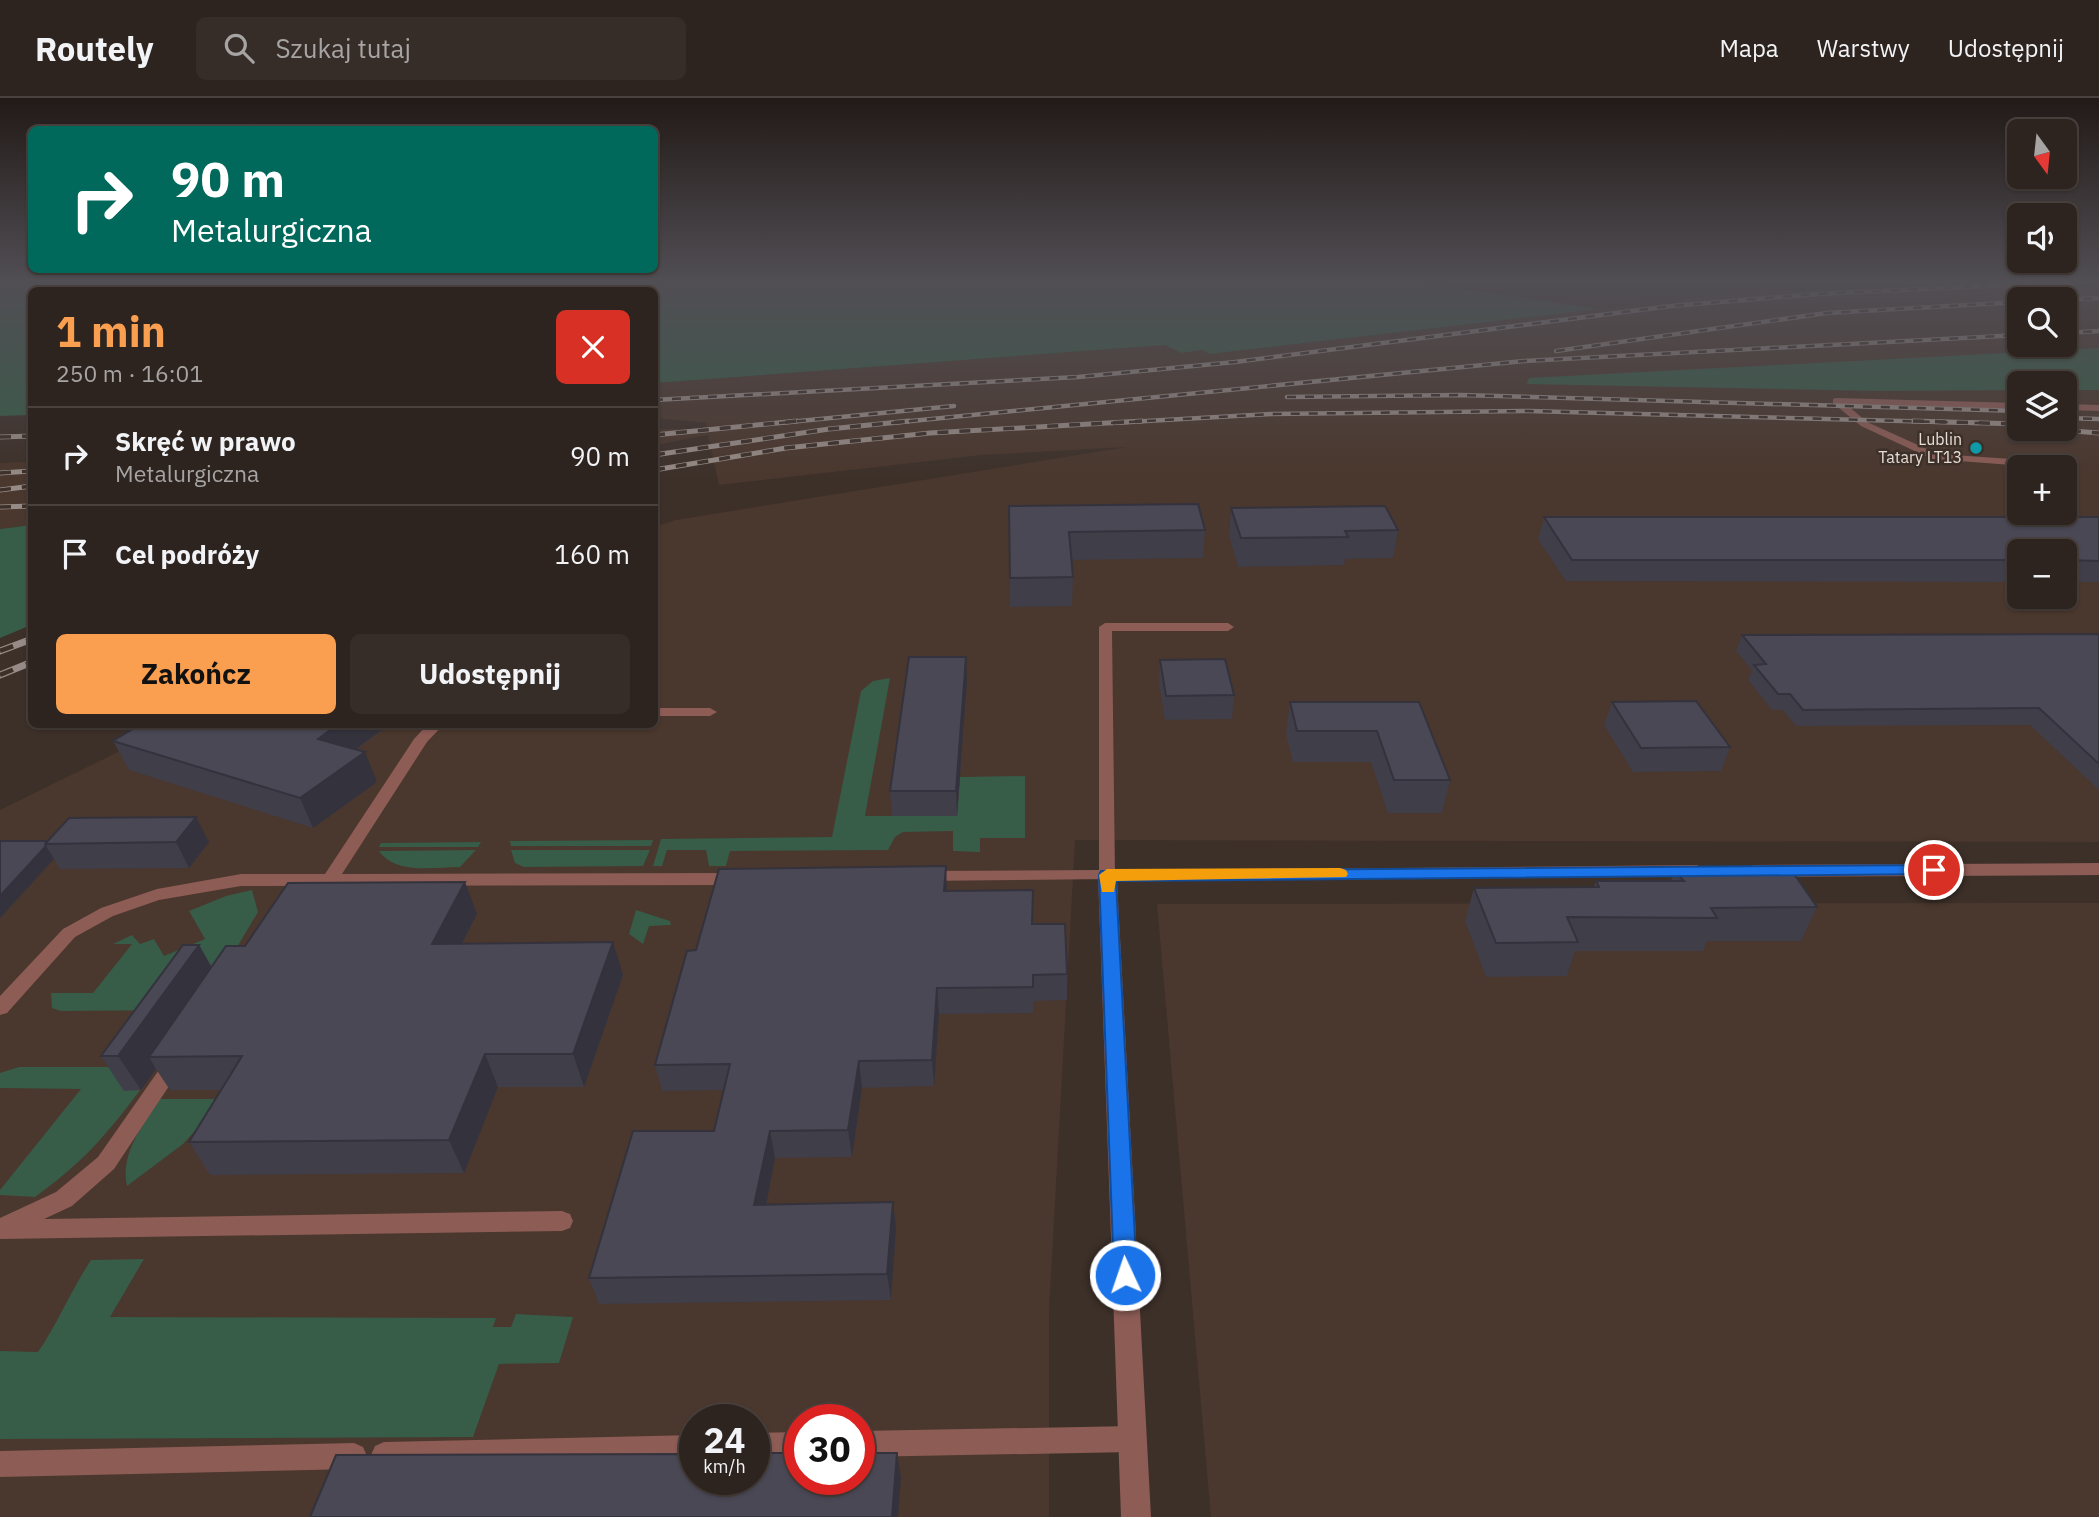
<!DOCTYPE html>
<html lang="pl">
<meta charset="utf-8">
<style>
body{margin:0;font-family:"IBM Plex Sans",sans-serif;background:#362c28;color:#f1f3f6;height:100vh;display:flex;flex-direction:column;font-size:26px;white-space:nowrap}
*{box-sizing:border-box;margin:0}
p{font-size:23px;color:#a7a4a4}
.icon{flex:none;width:38px;height:38px;fill:none;stroke:currentColor;stroke-width:2;stroke-linecap:round;stroke-linejoin:round}
.map{position:relative;flex:1;overflow:hidden}
.details{position:absolute;left:28px;top:189px;width:630px;height:441px;display:flex;flex-direction:column;background:#2e241f;border-radius:10px;box-shadow:0 2px 5px #0004,0 0 0 2px #49413d}
.details>*{flex:none}
.top-card{position:absolute;left:28px;top:28px;width:630px;height:147px;border-radius:10px;box-shadow:0 2px 5px #0004,0 0 0 2px #49413d;background:#00695c;color:#fff;overflow:hidden}
.needle{width:46px;rotate:165deg}
.tools{position:absolute;left:2007px;top:21px;display:grid;gap:14px}
.tools a{display:grid;place-items:center;width:70px;height:70px;border-radius:10px;background:#2e241f;box-shadow:0 2px 5px #0004,0 0 0 2px #49413d;font-size:35px}
.speed{position:absolute;left:679px;top:1306px;display:flex;gap:14px;font-size:35px;font-weight:700;text-align:center}
.speed>*{display:grid;place-content:center;width:91px;height:91px;border-radius:50%;background:#2e241f;box-shadow:0 2px 5px #0004,0 0 0 2px #49413d;line-height:1}
.speed small{font-size:18px;font-weight:400}
.speed .limit{border:10px solid #d22;background:#fff;color:#111}
.pin{position:absolute;display:grid;place-items:center;width:60px;height:60px;color:#fff;margin:-30px;border:4px solid #fff;border-radius:50%;box-shadow:0 2px 7px #0007}
.me{position:absolute;width:77px;margin:-38px;rotate:357deg;stroke-linejoin:round;filter:drop-shadow(0 0 5px #0008)}
.turn{display:flex;align-items:center;gap:24px;height:147px;padding:0 28px;font-size:32px}
.turn .icon{width:91px;height:91px;stroke-width:2.5}
.turn b{display:block;font-size:49px;line-height:60px}
.round{display:grid;place-items:center;flex:none;width:74px;height:74px;border-radius:10px;background:#362c28}
.overview{display:flex;align-items:center;justify-content:space-between;height:119px;padding:0 28px}
h1{font-size:42px;font-weight:700;line-height:52px;color:#fa9f50}
.primary-button{display:flex;gap:14px;margin-top:auto;padding:14px 28px}
.primary-button a{flex:1;height:80px;border-radius:10px;background:#fa9f50;color:#111;font-size:28px;font-weight:700;line-height:80px;text-align:center}
.primary-button a+a{background:#362c28;color:#f1f3f6}
ul{padding:0;list-style:none}
li{display:flex;align-items:center;gap:21px;height:98px;padding:0 28px;border-top:2px solid #49413d}
li div{flex:1}
li b{display:block;font-size:26px}
li em{font-style:normal}
header{display:flex;align-items:center;gap:42px;box-sizing:border-box;height:98px;padding:0 35px;background:#2e241f;border-bottom:2px solid #49413d}
header strong{font-size:33px}
nav{display:flex;gap:38px;margin-inline-start:auto;font-size:24px}
.search{width:490px;height:63px;background:#362c28;display:flex;align-items:center;gap:18px;box-sizing:border-box;padding:0 24px;border-radius:10px;color:#a7a4a4;font-size:26px}
.map>svg:first-child{display:block}
.built{fill:#4a372d;fill-rule:evenodd}
.green{fill:#375c48}
.lines{fill:none;stroke-linecap:round;stroke-linejoin:round}
.lane{fill:#8c5c55;fill-rule:evenodd}
.street{fill:#8c5c55;fill-rule:evenodd}
.rail-far2-casing{stroke:#968b86;stroke-width:4.5}
.rail-far1-casing{stroke:#968b86;stroke-width:5}
.rail-casing{stroke:#968b86;stroke-width:7}
.rail-far2{stroke:#3d3029;stroke-width:2.5;stroke-dasharray:9;stroke-linecap:butt}
.rail-far1{stroke:#3d3029;stroke-width:3.5;stroke-dasharray:11;stroke-linecap:butt}
.rail{stroke:#3d3029;stroke-width:4.5;stroke-dasharray:14;stroke-linecap:butt}
.wall{fill:#403e49}
.shaded-wall{fill:#34323c}
.building{fill:#4a4855;stroke:#34323c;stroke-width:2}
.route{fill:#1a73e8;stroke:#114b97;stroke-width:2}
.slow{fill:#f59e0b}
.culture-dot{fill:#0f9aa8;stroke:#3d3029;stroke-width:2.5}
.labels{text-anchor:middle;dominant-baseline:central;stroke-width:5;stroke-linejoin:round;paint-order:stroke}
.far-poi-label{font-size:16px;fill:#e6ddd9;stroke:#3d3029;text-anchor:end}
</style>
<header>
<strong>Routely</strong>
<div class="search"><svg class="icon" aria-label="search" viewBox="0 0 24 24"><circle cx="10" cy="10" r="6"/><path d="M15 15l6 6"/></svg>Szukaj tutaj</div>
<nav><a>Mapa</a><a>Warstwy</a><a>Udostępnij</a></nav>
</header>
<div class="map">
<svg width="2099" height="1419" viewBox="0 0 2099 1419">
<rect width="100%" height="100%" fill="#3d3029"/>
<g class="built">
<path d="M1986,183H2099V744L1075,742L1049,1213V1419H0V712L173,627L654,626L655,429L676,422L1127,349L982,357L719,387L708,337L655,347V331H707L706,325L655,320V285L1165,247L1181,255L1202,252L1210,256L1729,196ZM2020,201H2065V247H2020ZM2020,285H2065V331H2020ZM2020,369H2065V415H2020ZM2020,453H2065V499H2020ZM695,1321H754V1381H695ZM800,1321H859V1381H800Z"/>
<path d="M31,364V427L0,431V365Z"/>
<path d="M2099,805V1419H1211L1157,806Z"/>
</g>
<g class="green">
<path d="M0,183H1407L1599,211L1210,256L1202,252L1181,255L1165,247L655,285L654,192H32L31,317L0,318Z"/>
<path d="M2099,250V292H2065V285H2020L2019,292L1881,293L1527,286L1529,280Z"/>
<path d="M31,427V527L0,540V431Z"/>
<path d="M890,580L865,718H957L960,679L1025,678V740H980V754L953,753V733L903,734L895,739L888,752L730,753L726,768H709L706,752H667L662,768H653L661,741L832,739L861,593L873,583Z"/>
<path d="M653,742L651,748H511L510,743Z"/>
<path d="M481,744L478,749H379L381,745Z"/>
<path d="M476,752L460,769C433,769 396,777 379,753Z"/>
<path d="M511,752H650L643,768L524,769L515,765Z"/>
<path d="M252,792L258,814L218,881L180,912L61,913L52,910L51,895H93L132,846H113L132,837L140,846L154,841L164,858L205,841L189,813L226,798Z"/>
<path d="M636,812L670,823L671,827L649,828L643,846L629,836Z"/>
<path d="M19,969H141L125,992H140C106,1038 81,1066 35,1099L0,1097V1092L81,991L0,990V975Z"/>
<path d="M160,1001H224L183,1046L127,1088C120,1055 143,1027 160,1001Z"/>
<path d="M144,1161L110,1219L496,1220L493,1229H511L516,1216L573,1219L559,1265L499,1266L473,1339L0,1341V1253L38,1254C58,1225 71,1192 91,1162Z"/>
</g>
<g class="lines">
<g class="lane">
<path d="M1836,300L2020,305V311L1846,306L1867,324L1938,356L2012,361L2017,364L2012,367L1932,361L1861,328L1833,305V301Z"/>
<path d="M2065,306L2099,307V313L2065,312Z"/>
<path d="M1105,525H1228L1234,529L1228,533H1112L1115,777L1113,781L920,783L918,779L920,775L926,773L1099,772V529Z"/>
<path d="M654,610H710L717,614L710,618H654Z"/>
<path d="M428,626H444L427,644L342,776L736,775L744,781L736,787L241,788L159,802L113,818L75,839L7,915L0,917V898L63,831L101,810L157,791L241,776H325L414,641Z"/>
<path d="M175,956L182,959L185,964L114,1071L72,1108L44,1121L562,1113L570,1116L573,1123L570,1130L562,1133L0,1141V1120L56,1094L98,1059L168,959Z"/>
<path d="M1133,1328L1142,1332L1146,1341L1142,1350L1133,1354L859,1359V1333Z"/>
<path d="M800,1334V1360L754,1361V1335Z"/>
<path d="M695,1337V1363L384,1370L375,1366L371,1357L375,1348L384,1344Z"/>
<path d="M354,1345L363,1349L367,1358L363,1367L354,1371L0,1379V1353Z"/>
</g>
<g class="street">
<path d="M2099,765V777L1753,779L1744,773L1753,767Z"/>
<path d="M1697,767L1706,773L1704,777L1117,783L1151,1419H1121L1098,777L1100,773Z"/>
</g>
<defs>
<g id="rail-far2">
<path d="M2065,202L2099,200"/>
<path d="M2065,235L2099,233"/>
<path d="M1556,253L1827,215L2020,204"/>
<path d="M1287,299L1461,297L2020,313"/>
<path d="M654,302L1078,279L1235,264L1671,208L1817,196L2089,183"/>
<path d="M2065,320L2099,321"/>
<path d="M779,325L954,308"/>
<path d="M891,325L1524,263L2020,237"/>
<path d="M1111,325L1271,316L1529,313L1979,325"/>
</g>
<g id="rail-far1">
<path d="M1913,323L2020,326"/>
<path d="M2048,331L2099,335"/>
<path d="M654,337L797,323"/>
<path d="M0,339L32,338"/>
<path d="M654,357L829,331L909,323"/>
<path d="M654,372L786,350L930,335L1142,323"/>
<path d="M0,375L32,373"/>
<path d="M0,392L32,388"/>
<path d="M0,409L32,408"/>
</g>
<g id="rail">
<path d="M0,553L32,541"/>
<path d="M0,577L32,564"/>
</g>
</defs>
<use href="#rail-far2" class="rail-far2-casing"/>
<use href="#rail-far1" class="rail-far1-casing"/>
<use href="#rail" class="rail-casing"/>
<use href="#rail-far2" class="rail-far2"/>
<use href="#rail-far1" class="rail-far1"/>
<use href="#rail" class="rail"/>
</g>
<g class="wall">
<path d="M1009,408L1205,432L1203,460L1071,462L1073,479L1072,508L1010,509Z"/>
<path d="M1231,410L1398,432L1393,460L1345,461L1344,467L1238,469L1229,437Z"/>
<path d="M1544,419H2099V484H2065V453H2020V484L1566,483L1538,441Z"/>
<path d="M2099,536V692L2030,627L1796,628L1783,612H1772L1748,582L1752,572L1736,553L1742,537Z"/>
<path d="M1160,562L1234,597L1232,621L1165,622L1159,585Z"/>
<path d="M967,582L957,718H892L890,693Z"/>
<path d="M1290,604H1419L1450,682L1442,715H1388L1371,664H1293L1286,636Z"/>
<path d="M1612,604L1730,649L1721,673L1633,674L1604,627Z"/>
<path d="M141,626H390L356,652L377,684L313,730L129,672L113,643Z"/>
<path d="M0,743L209,744L189,770L60,771L54,761L0,820Z"/>
<path d="M1674,773L1817,809L1801,843H1707L1703,853H1575L1567,878L1486,879L1465,823L1474,790L1594,789L1596,783H1671Z"/>
<path d="M947,793L1033,826L1067,876V902L1033,903V915L939,916L934,988L862,990L852,1059L775,1060L766,1107L893,1104L896,1130L891,1202L599,1206L589,1180L714,1033L724,992L662,993L655,967Z"/>
<path d="M477,816L462,846L623,877L584,989H498L464,1075L210,1077L189,1044L221,992H170L156,971L141,992L124,993L101,958L199,847L212,869L245,848Z"/>
</g>
<g class="shaded-wall">
<path d="M966,559L967,582L957,718L956,693Z"/>
<path d="M338,626H390L330,670L318,641Z"/>
<path d="M365,654L377,684L313,730L300,700Z"/>
<path d="M196,719L209,744L189,770L176,744Z"/>
<path d="M46,748L54,761L0,820V798Z"/>
<path d="M946,768L947,794L944,793Z"/>
<path d="M465,784L477,816L445,878L432,846Z"/>
<path d="M613,844L623,877L584,989L573,956Z"/>
<path d="M199,847L218,881L149,959L156,971L141,992L118,958Z"/>
<path d="M937,890L939,916L934,988L932,962Z"/>
<path d="M485,956L498,989L464,1075L449,1042Z"/>
<path d="M859,963L862,990L852,1059L848,1032Z"/>
<path d="M770,1033L775,1060L761,1134L754,1107Z"/>
<path d="M893,1104L896,1130L891,1202L887,1176Z"/>
<path d="M897,1355L901,1380L898,1419H892Z"/>
</g>
<g class="building">
<path d="M1198,406L1205,432L1069,434L1073,479L1010,480L1009,408Z"/>
<path d="M1385,408L1398,432L1345,433L1348,439L1241,440L1231,410Z"/>
<path d="M1544,419H2099V463L2065,462V453H2020V462H1572Z"/>
<path d="M2099,536V666L2039,610L1803,612L1790,596H1778L1754,567L1766,566L1742,537Z"/>
<path d="M909,559H966L956,693H890Z"/>
<path d="M1225,561L1234,597L1166,598L1160,562Z"/>
<path d="M1696,603L1730,649L1641,650L1612,604Z"/>
<path d="M1290,604H1419L1450,682H1394L1377,633H1297Z"/>
<path d="M141,626H338L318,641L365,654L300,700L113,643Z"/>
<path d="M196,719L176,744L45,746L69,720Z"/>
<path d="M0,743H47L45,746L46,748L0,798Z"/>
<path d="M946,768L944,793L1033,792L1032,826H1065L1067,876L1033,877V889L937,890L932,962L859,963L848,1032L770,1033L754,1107L893,1104L887,1176L589,1180L633,1033H714L730,966L655,967L687,853L696,852L719,771Z"/>
<path d="M1674,773H1792L1817,809L1711,810L1717,820L1567,819L1578,844L1496,845L1474,790L1599,789L1596,783H1684Z"/>
<path d="M465,784L432,846L613,844L573,956H485L449,1042L189,1044L242,958L149,959L226,848H245L288,785Z"/>
<path d="M183,847H199L118,958H101Z"/>
<path d="M754,1355H800V1381H859V1355H897L892,1419H310L336,1357L695,1356V1381H754Z"/>
</g>
<linearGradient id="sky" x2="0" y2="1"><stop stop-color="#221a17"/><stop offset="0.48" stop-color="#514e54"/><stop offset="1" stop-color="#514e54" stop-opacity="0"/></linearGradient>
<rect width="2099" height="382" fill="url(#sky)"/>
<path class="route" d="M1934,767L1940,768L1943,772L1940,776L1116,783L1137,1177L1133,1184L1125,1187L1117,1184L1114,1177L1099,777L1101,773Z"/>
<path class="slow" d="M1340,770L1346,772L1348,776L1346,779L1116,783L1114,794H1102L1099,777L1107,771Z"/>
<circle class="culture-dot" cx="1976" cy="350" r="7"/>
<g class="labels">
<g class="far-poi-label">
<text x="1962" y="341">Lublin<tspan x="1962" dy="18">Tatary LT13</tspan></text>
</g>
</g>
</svg>
<div class="tools">
<a><svg class="needle" viewBox="-14 -14 28 28"><path d="M0-13l5 13h-10z" fill="#e53935"/><path d="M0 13l5-13h-10z" fill="#a7a4a4"/></svg></a>
<a><svg class="icon" aria-label="sound" viewBox="0 0 24 24"><path d="M4 9h4l5-4v14l-5-4H4zM17 9q2 3 0 6"/></svg></a>
<a><svg class="icon" aria-label="search" viewBox="0 0 24 24"><circle cx="10" cy="10" r="6"/><path d="M15 15l6 6"/></svg></a>
<a><svg class="icon" aria-label="layers" viewBox="0 0 24 24"><path d="M12 4l9 5-9 5-9-5zM3 14l9 5 9-5"/></svg></a>
<a>+</a>
<a>−</a>
</div>
<div class="speed"><div>24<small>km/h</small></div><div class="limit">30</div></div>
<div class="pin" style="left:1934px;top:772px;background:#d93025"><svg class="icon" aria-label="arrive" viewBox="0 0 24 24"><path d="M6 21V4h12l-3 4 3 4H6"/></svg></div>
<svg class="me" style="left:1125px;top:1177px" viewBox="-20 -20 40 40"><circle r="17" fill="#1a73e8" stroke="#fff" stroke-width="3"/><path d="M0-11L8 9 0 5-8 9z" fill="#fff"/></svg>
<div class="top-card">
<div class="turn"><svg class="icon" aria-label="right" viewBox="0 0 24 24"><path d="M7 20v-9h11M14 6l5 5-5 5"/></svg><div><b>90 m</b>Metalurgiczna</div></div>
</div>
<section class="details">
<div class="overview"><div><h1>1 min</h1><p>250 m · 16:01</p></div><a class="round" style="background:#d93025;color:#fff"><svg class="icon" aria-label="close" viewBox="0 0 24 24"><path d="M6 6l12 12M18 6L6 18"/></svg></a></div>
<ul>
<li><svg class="icon" aria-label="right" viewBox="0 0 24 24"><path d="M7 20v-9h11M14 6l5 5-5 5"/></svg><div><b>Skręć w prawo</b><p>Metalurgiczna</p></div><em>90 m</em></li>
<li><svg class="icon" aria-label="arrive" viewBox="0 0 24 24"><path d="M6 21V4h12l-3 4 3 4H6"/></svg><div><b>Cel podróży</b></div><em>160 m</em></li>
</ul>
<div class="primary-button"><a>Zakończ</a><a>Udostępnij</a></div>
</section>
</div>
